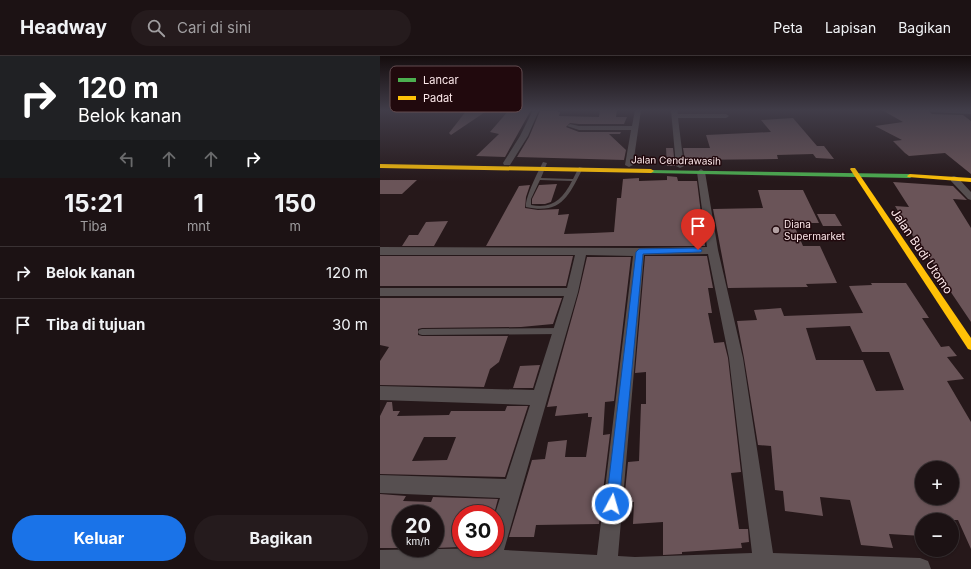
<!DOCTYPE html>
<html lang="id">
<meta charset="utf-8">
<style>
body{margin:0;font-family:Inter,sans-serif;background:#251b1d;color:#f1f3f6;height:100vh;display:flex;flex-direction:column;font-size:15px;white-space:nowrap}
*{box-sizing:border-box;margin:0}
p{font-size:13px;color:#a09ea0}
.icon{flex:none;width:22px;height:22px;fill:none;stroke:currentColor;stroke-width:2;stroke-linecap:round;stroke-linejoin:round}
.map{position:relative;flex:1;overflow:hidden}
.side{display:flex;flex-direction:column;background:#1c1214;width:380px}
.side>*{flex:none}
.top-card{background:#202124;color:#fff;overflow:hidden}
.fabs{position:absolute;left:535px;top:405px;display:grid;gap:8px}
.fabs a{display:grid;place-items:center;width:44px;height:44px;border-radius:50%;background:#1c1214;box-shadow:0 1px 3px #0004,0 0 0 1px #3a3234;font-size:20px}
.speed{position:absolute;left:12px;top:449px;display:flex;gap:8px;font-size:20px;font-weight:700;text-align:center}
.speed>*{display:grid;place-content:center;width:52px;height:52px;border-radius:50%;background:#1c1214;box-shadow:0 1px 3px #0004,0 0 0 1px #3a3234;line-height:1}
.speed small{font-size:10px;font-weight:400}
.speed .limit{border:6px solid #d22;background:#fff;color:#111}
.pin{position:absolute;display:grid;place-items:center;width:34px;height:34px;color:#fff;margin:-41px -17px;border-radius:50% 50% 50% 0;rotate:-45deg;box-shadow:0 0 4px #0007}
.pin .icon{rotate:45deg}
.me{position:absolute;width:44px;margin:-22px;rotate:6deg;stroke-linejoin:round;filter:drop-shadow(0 0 3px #0008)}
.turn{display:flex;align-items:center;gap:14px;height:84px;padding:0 12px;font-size:18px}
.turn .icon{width:52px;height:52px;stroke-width:2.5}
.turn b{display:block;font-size:28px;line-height:34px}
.lanes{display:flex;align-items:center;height:38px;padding:0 12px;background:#0003;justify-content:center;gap:20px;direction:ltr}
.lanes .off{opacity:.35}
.eta{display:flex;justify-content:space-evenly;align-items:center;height:68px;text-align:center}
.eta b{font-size:24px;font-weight:700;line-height:28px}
.primary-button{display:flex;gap:8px;margin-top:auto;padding:8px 12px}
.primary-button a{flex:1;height:46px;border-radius:24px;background:#1a73e8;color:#fff;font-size:16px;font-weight:700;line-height:46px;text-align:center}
.primary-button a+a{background:#251b1d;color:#f1f3f6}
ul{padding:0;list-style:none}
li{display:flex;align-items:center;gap:12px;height:52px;padding:0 12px;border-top:1px solid #3a3234}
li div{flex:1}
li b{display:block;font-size:15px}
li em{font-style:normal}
header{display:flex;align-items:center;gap:24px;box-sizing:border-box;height:56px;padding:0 20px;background:#1c1214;border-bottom:1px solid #3a3234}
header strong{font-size:19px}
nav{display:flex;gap:22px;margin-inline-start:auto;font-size:14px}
.search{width:280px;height:36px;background:#251b1d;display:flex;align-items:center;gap:10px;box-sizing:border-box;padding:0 14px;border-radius:22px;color:#a09ea0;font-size:15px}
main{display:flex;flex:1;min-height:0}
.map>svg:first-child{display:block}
.building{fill:#6a5458;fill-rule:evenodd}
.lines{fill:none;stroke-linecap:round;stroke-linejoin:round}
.lane{fill:#564f50;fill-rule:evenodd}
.street{fill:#564f50;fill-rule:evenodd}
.fast{fill:#4caf50;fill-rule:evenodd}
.slow{fill:#ffc107;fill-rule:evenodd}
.route{fill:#1a73e8;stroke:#114b97}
.poi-dot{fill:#b2a0a2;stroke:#21090d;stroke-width:1.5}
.labels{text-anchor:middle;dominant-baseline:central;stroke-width:3;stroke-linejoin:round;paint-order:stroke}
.far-street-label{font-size:10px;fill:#fde9eb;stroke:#21090d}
.far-poi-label{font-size:10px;fill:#fde9eb;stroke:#21090d;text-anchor:start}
.street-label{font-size:12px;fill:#fde9eb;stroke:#21090d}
.key{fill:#21090d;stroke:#634c50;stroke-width:1}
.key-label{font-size:11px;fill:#fde9eb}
</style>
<header>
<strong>Headway</strong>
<div class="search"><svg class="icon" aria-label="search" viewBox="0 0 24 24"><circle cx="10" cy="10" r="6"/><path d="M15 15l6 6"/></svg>Cari di sini</div>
<nav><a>Peta</a><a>Lapisan</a><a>Bagikan</a></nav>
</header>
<main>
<section class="side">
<div class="top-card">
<div class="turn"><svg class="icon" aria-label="right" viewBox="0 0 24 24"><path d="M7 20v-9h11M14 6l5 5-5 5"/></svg><div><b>120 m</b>Belok kanan</div></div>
<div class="lanes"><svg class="icon off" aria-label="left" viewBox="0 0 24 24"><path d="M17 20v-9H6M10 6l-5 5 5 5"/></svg><svg class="icon off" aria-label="ahead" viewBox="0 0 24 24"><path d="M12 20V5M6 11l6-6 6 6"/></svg><svg class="icon off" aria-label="ahead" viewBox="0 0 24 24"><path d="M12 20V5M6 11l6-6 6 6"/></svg><svg class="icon" aria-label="right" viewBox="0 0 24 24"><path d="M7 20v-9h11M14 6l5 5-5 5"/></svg></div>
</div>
<div class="eta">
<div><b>15:21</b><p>Tiba</p></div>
<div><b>1</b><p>mnt</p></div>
<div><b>150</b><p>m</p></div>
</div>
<ul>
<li><svg class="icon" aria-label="right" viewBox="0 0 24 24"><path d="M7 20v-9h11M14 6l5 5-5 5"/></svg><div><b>Belok kanan</b></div><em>120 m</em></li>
<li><svg class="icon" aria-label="arrive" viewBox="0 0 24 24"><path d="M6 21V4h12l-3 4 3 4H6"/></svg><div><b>Tiba di tujuan</b></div><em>30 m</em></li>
</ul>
<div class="primary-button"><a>Keluar</a><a>Bagikan</a></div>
</section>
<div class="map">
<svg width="591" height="513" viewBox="0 0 591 513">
<rect width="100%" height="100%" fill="#26181a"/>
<g class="building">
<path d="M87,54H108L71,79L69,77Z"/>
<path d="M129,54H151L125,101L96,100L119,78L110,76Z"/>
<path d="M220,54H237L236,61H247L244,68H199L190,67L186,71L199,76H241L240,78H229L246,94L244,104L137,101L149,81L160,55H178L177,56H180L179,60L219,61Z"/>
<path d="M502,54H548L552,58L583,59L591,65V118L565,97L529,100L525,97L513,85L522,84L495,70L523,66Z"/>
<path d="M413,62L437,90H444L454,103L436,102L433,98L397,99L398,103L305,104L303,92H330L326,79L391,76L381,64Z"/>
<path d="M286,92H293L295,110H287Z"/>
<path d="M287,120L297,121L298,125H317L325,190H106L139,130L150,129L146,141L145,152L158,154L179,153L178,159L189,158L184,178L213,177L234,176L237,142H241L243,123L259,122V125L287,124Z"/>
<path d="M0,124H37L22,138H0Z"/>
<path d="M513,126L573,130L587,144L573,143L591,172V266L562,223H563L549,201L544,200L536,187H537L515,150L529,151Z"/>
<path d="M177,128L171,146L165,148H152V143L159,129Z"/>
<path d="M378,134H423L439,167H413L423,190H440L457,227L426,228L428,231L348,232L333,153L383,152Z"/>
<path d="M437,158H455L462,170H443Z"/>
<path d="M68,165L54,190H22L29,179H38L46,166Z"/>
<path d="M0,200H193L186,230H0Z"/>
<path d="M265,200H327L333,232H328L332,257H328L334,287L344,286L348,302L361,416L351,417L359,473H368L369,486L361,487L362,492L302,496V498L283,499V466L253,468L254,446H244L248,406L259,405L261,348H266V316L255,317Z"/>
<path d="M207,201H251L234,345L225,346L223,379L230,378L219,468L156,469L154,481H129L152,404L165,403L168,386L187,384L185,401H206L212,361H208V357L175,360L177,350L167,351L199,236Z"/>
<path d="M491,227H526L549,262H542L561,291L569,290L577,300L567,301L584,323L567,325L591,366V493L578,464H542V480L509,478L513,492L481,489L470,444L440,441L443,460L405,455L403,435L395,434L391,390L378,389L364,302L357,265L377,264L374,254L401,252L404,260L483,257L469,230L492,229ZM470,270L482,296H509L524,334L496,335L483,304H436L426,272ZM542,412H572V442H542Z"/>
<path d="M0,242H182L173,268L141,271L42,272L38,273V279L42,280H128L119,306L110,313L104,331L0,329V305L9,291L0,289Z"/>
<path d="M160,309L153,332H133L140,310Z"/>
<path d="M7,346H12L13,355H20L17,360L69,359L71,355H125L127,350H148L125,421L0,418V360ZM44,381H76L67,404L32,405Z"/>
<path d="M0,438L26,440L23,445L51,446L53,441L118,443L114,458H81V491L55,492V458H21V492H0Z"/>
</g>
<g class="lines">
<g class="lane">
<path d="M163,106L167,107L161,122L193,123L199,111L203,112C189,139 182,159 146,151C145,141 158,116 163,106ZM160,124L192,125C182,144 172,153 151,149V143Z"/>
<path d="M180,272L183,273L184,275L183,277L180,278L42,279L39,278L38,276L39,274L42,273Z"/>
</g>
<g class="street">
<path d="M153,54H159L148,80L130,109H124L123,107L140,80Z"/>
<path d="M255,54H261L253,109L249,111L245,109L251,74H199L187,70L190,68L199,70H252Z"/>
<path d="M291,54H297L298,58H346L349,60L346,62H298L304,110L300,112L296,110Z"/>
<path d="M549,54H591V58L552,56Z"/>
<path d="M321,113L325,116L338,194L363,302L393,497L540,502L548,505L551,513H0V494L115,492V458L120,442L0,437V419L126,423L150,349L0,344V330L154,334L184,240H0V232H187L195,199H0V191L259,192L327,191L317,116ZM328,198L349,302L372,497L255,501L238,500L264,199ZM206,199L253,200L217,499L124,494L198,236Z"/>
<path d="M574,120L577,121L591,136V144L588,143L571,125V121Z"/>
</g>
<path class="fast" d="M269,114L530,118L533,120L530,122L271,117L269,116Z"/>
<g class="slow">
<path d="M0,108L271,113L274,115L271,117L0,112Z"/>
<path d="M471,112H475L591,282V294L588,293L470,113Z"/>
<path d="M530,118L591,122V126L528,121L527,120Z"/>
</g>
</g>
<linearGradient id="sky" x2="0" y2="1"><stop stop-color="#150d0e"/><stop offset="0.43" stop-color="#413d49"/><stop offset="1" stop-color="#413d49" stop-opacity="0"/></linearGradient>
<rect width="591" height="126" fill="url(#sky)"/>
<path class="route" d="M318,192L322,194L321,196L263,198L239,448L237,453L232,455L228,453L226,448L256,196L259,193Z"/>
<circle class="poi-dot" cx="396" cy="174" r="4"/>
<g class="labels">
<g class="far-street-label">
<text transform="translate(296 104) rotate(1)">Jalan Cendrawasih</text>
</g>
<g class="far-poi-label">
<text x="404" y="168">Diana<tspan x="404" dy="12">Supermarket</tspan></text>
</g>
<g class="street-label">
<text transform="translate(542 195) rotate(56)">Jalan Budi Utomo</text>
</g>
</g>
<rect x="10" y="10" width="132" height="46" rx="6" class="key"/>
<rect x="18" y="22" width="18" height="4" fill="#4caf50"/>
<rect x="18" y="40" width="18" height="4" fill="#ffc107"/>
<g class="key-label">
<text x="43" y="28">Lancar</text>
<text x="43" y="46">Padat</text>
</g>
</svg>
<div class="fabs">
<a>+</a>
<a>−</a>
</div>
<div class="speed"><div>20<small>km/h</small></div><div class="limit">30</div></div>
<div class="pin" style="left:318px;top:194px;background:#d93025"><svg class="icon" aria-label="arrive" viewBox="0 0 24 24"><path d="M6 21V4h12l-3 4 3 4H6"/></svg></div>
<svg class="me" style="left:232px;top:448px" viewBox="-20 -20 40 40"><circle r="17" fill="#1a73e8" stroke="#fff" stroke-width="3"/><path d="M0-11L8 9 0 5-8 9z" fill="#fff"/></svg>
</div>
</main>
